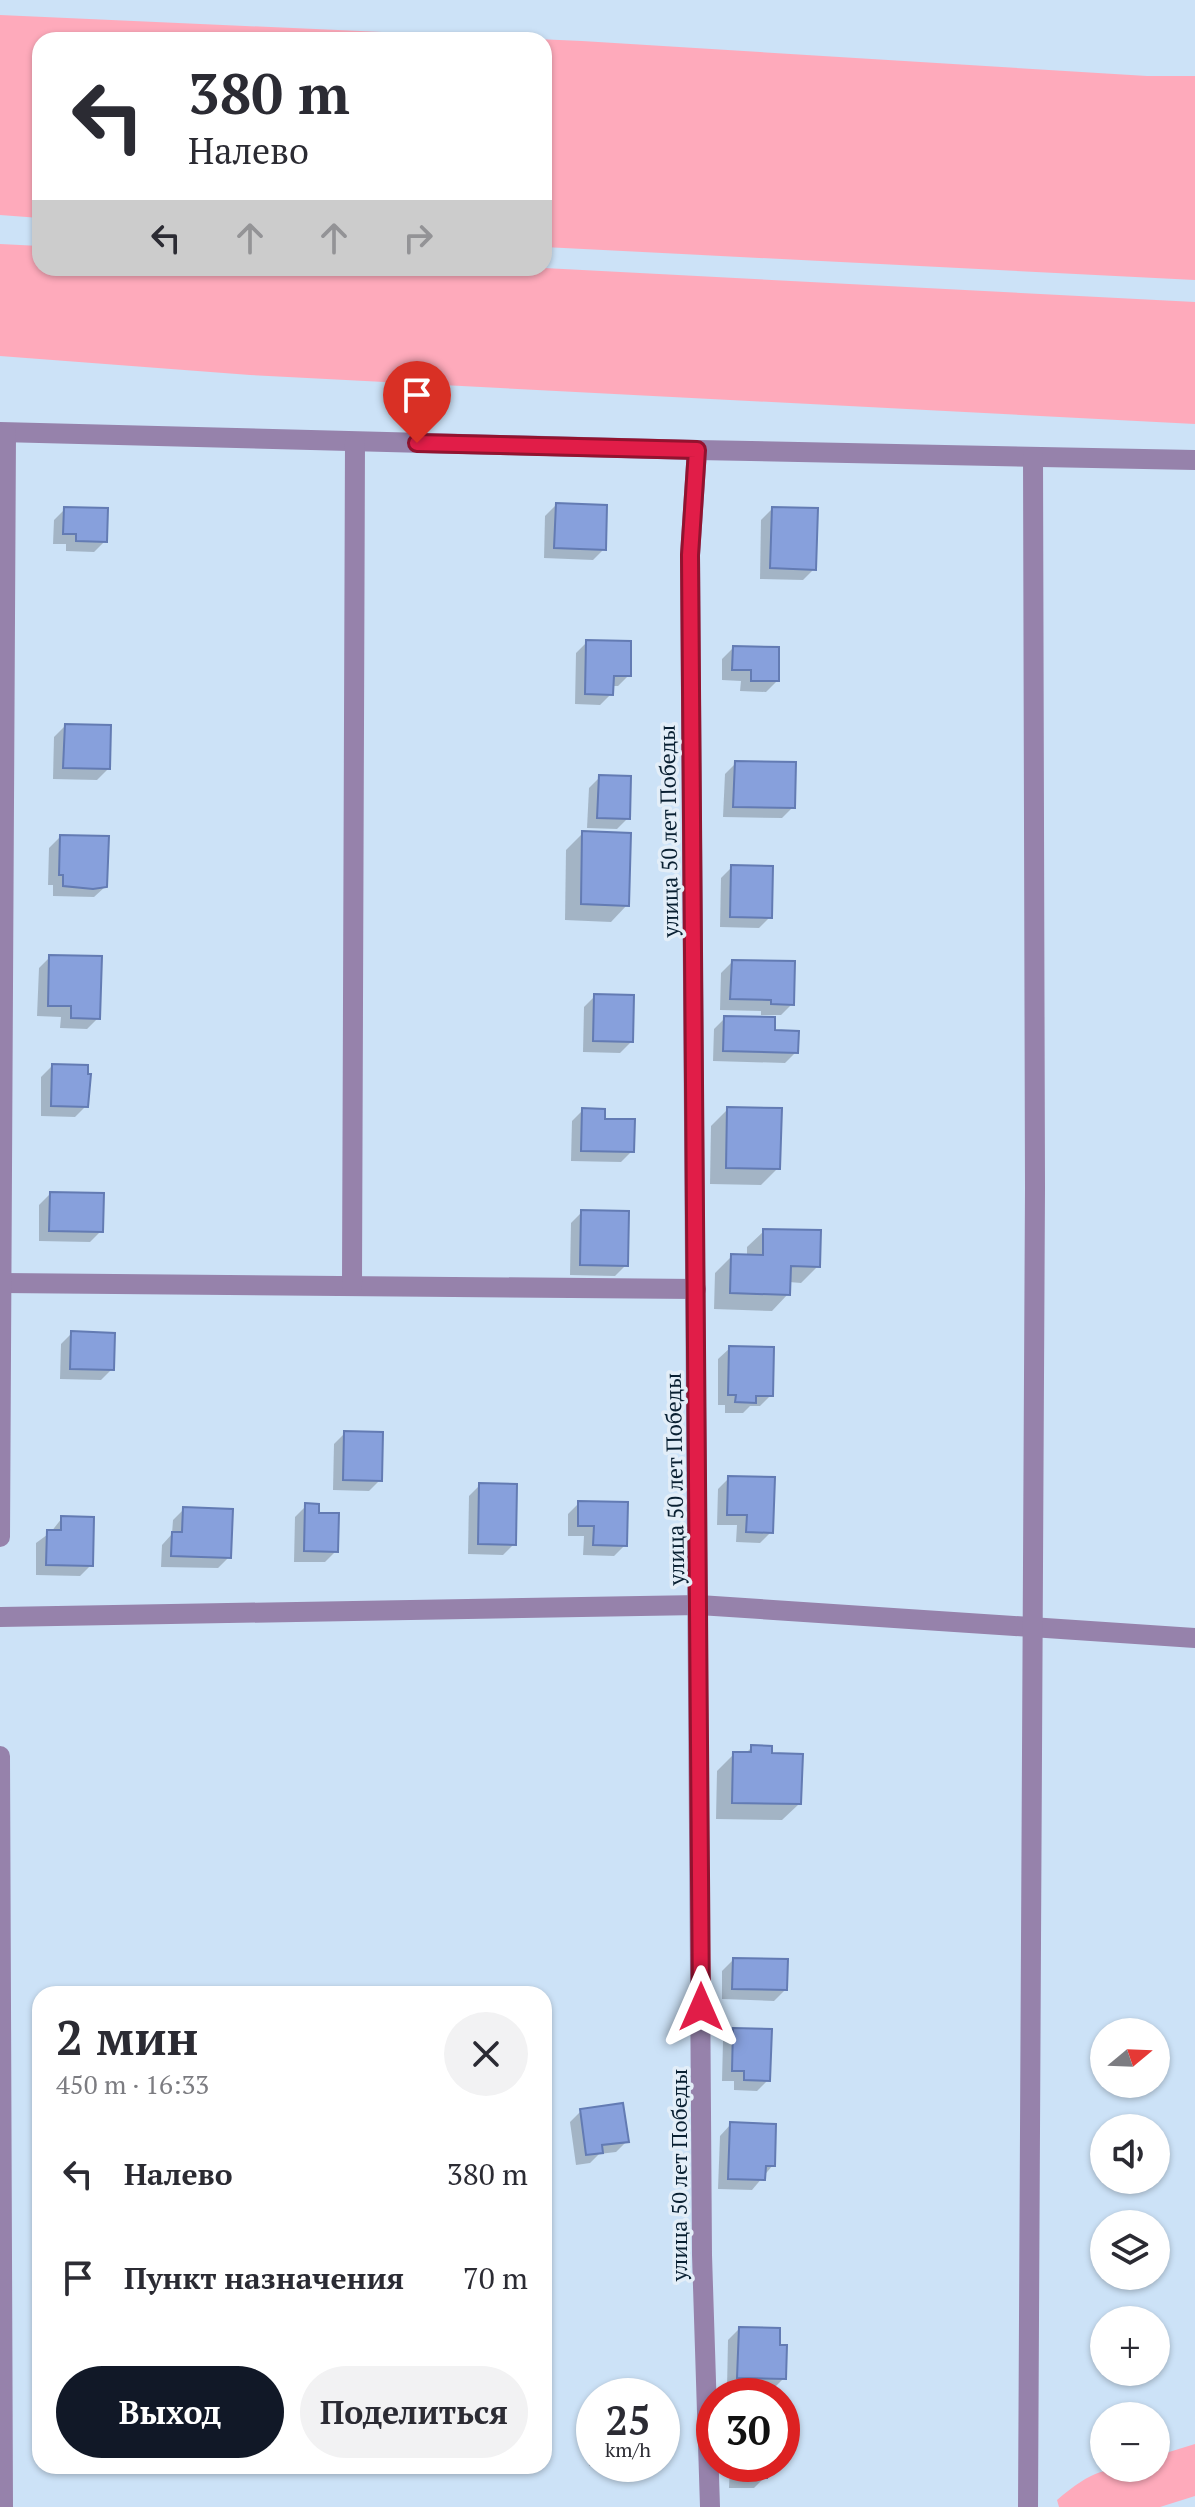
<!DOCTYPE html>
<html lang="ru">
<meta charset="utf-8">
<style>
body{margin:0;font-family:"PT Serif",serif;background:#f2f2f3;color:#2b2b33;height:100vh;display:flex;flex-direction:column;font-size:30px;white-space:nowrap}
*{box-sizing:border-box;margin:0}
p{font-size:26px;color:#7c7c81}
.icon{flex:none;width:44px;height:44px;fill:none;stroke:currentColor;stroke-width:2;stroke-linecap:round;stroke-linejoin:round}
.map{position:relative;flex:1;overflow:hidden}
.side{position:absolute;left:32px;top:1986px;width:520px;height:488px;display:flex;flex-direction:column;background:#fff;border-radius:24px;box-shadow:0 2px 6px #0004}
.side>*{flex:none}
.guide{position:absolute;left:32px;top:32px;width:520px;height:244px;border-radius:24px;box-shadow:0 2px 6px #0004;background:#fff;color:#2b2b33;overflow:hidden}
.needle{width:52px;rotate:71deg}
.buttons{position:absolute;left:1090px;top:2018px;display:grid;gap:16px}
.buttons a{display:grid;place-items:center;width:80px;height:80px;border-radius:50%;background:#fff;box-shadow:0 2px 6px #0004;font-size:40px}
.speed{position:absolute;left:576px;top:2378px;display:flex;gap:16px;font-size:40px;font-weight:700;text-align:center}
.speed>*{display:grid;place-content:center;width:104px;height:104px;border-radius:50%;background:#fff;box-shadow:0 2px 6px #0004;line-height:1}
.speed small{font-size:20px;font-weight:400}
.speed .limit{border:12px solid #d22;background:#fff;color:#111}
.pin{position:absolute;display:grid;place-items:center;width:68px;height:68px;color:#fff;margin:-82px -34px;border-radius:50% 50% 50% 0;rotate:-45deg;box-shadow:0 0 8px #0007}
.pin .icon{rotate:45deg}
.me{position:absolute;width:88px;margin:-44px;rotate:0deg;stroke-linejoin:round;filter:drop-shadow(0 0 6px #0008)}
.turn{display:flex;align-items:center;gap:28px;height:168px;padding:0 24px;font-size:36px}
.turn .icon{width:104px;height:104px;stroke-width:2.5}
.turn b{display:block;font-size:56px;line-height:68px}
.lanes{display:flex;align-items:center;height:76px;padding:0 24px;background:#0003;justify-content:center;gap:40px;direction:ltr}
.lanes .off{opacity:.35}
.round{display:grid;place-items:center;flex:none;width:84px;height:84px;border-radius:42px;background:#f2f2f3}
.head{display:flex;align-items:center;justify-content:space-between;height:136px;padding:0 24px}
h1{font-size:48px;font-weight:800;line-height:60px}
.action{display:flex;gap:16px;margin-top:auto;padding:16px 24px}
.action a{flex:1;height:92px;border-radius:48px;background:#111827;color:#fff;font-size:32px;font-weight:800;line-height:92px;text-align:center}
.action a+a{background:#f2f2f3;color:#2b2b33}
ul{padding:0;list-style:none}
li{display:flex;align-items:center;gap:24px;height:104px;padding:0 24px}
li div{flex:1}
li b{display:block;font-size:30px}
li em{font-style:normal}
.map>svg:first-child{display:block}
.green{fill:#feaabb}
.shadow{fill:#0003}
.building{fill:#87a0dc;stroke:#637bb3;stroke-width:2}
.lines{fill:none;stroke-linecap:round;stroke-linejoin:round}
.minor{stroke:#9682ab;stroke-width:20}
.route-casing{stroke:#92132f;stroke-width:20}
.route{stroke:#e11d48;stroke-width:14}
.labels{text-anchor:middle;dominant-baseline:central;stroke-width:7;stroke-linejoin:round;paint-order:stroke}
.street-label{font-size:22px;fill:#092032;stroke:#e3eef8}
</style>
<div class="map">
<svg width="1195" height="2507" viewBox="0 0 1195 2507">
<rect width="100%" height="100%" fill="#cce2f7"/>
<g class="green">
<path d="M0,15L582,41L1147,76H1195V280L544,247V40H40V218L0,215Z"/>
<path d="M0,244L40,246V268H544L1195,302V424L250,375L0,356Z"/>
<path d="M1195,2444V2496L1160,2507H1059L1057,2500C1096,2467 1106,2468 1156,2468V2456Z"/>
</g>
<g class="shadow">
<path d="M556,505L604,549L593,560L544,558L545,516Z"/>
<path d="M65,509L105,541L94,552L66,551V544H53L54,520Z"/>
<path d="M772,509L814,569L803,580L760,579L761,520Z"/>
<path d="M587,642L629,675L618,686H611V694L600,705L575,704L576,653Z"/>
<path d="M733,648L777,681L766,692L740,691L741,681L722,680V659Z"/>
<path d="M65,726L108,769L97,780L53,779L54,737Z"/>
<path d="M736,763L793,807L782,818L723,817L725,774Z"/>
<path d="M600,777L628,818L617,829L587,828L589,788Z"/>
<path d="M583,833L627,905L611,922L565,920L566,850Z"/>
<path d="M60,837L106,886L94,897L53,896V885H48L49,848Z"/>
<path d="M732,867L770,917L759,928L720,927L721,878Z"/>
<path d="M50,957L98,1018L87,1029L60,1028L61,1017L37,1016L39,968Z"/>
<path d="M732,962L792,1004L781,1015H773V1032L796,1052L785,1063L713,1061L714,1029L725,1018L773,1019V1015H761V1011L720,1010L721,973Z"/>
<path d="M595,996L631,1042L620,1053L583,1052L584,1007Z"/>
<path d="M52,1066L86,1106L75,1117L41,1116V1077Z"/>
<path d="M728,1109L778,1168L761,1185L710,1184L711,1126Z"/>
<path d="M583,1110L603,1121L632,1151L621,1162L571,1161L572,1121Z"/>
<path d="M50,1194L101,1231L90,1242L39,1241V1205Z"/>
<path d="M582,1212L626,1265L615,1276L570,1275L571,1223Z"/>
<path d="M764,1231L818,1266L801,1283L789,1282L788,1294L772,1311L714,1309L715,1273L732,1256L747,1257V1247Z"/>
<path d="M72,1333L112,1369L101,1380L60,1379L61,1344Z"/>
<path d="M730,1348L771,1395L760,1406H750L743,1413H725V1405H718V1359Z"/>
<path d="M345,1433L380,1480L369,1491L333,1490L334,1444Z"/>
<path d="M729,1478L771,1532L760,1543L736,1542L737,1525H717L718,1489Z"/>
<path d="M480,1485L514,1544L503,1555L468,1554L469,1496Z"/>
<path d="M579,1503L625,1545L614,1556L583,1555L584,1536H568V1514Z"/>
<path d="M306,1506L316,1515L336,1551L325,1562H294L295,1517Z"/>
<path d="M184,1509L229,1557L218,1568L161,1567L162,1545L172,1534L173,1520Z"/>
<path d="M62,1518L91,1565L80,1576L36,1575V1543L51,1532Z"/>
<path d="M752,1747L770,1755L799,1804L782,1820L716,1819L717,1771L734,1754H745Z"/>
<path d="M733,1960L785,1990L774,2001L722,1999V1971Z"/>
<path d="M734,2030L768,2080L757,2091L734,2090V2081H722L723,2041Z"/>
<path d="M581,2111L627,2141L616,2152L599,2154L590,2163L576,2165L570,2122Z"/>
<path d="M731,2124L773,2165L752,2190L718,2189L720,2136Z"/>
<path d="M739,2329L784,2378L773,2389L727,2388L728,2340Z"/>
<path d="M594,2422V2464H625L622,2467L589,2466L590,2426Z"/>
<path d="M730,2464H765V2477L754,2488H729Z"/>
</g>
<g class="building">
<path d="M556,503L607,505L606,550L554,548Z"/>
<path d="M64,507L108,508L107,542L76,541V534H63Z"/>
<path d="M772,507L818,508L816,570L770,568Z"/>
<path d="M586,640L631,641V676H614L613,695L585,694Z"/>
<path d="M733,646L779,647V681H751V670H732Z"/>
<path d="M65,724L111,725L110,769L63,768Z"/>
<path d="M735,761L796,762L795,808L733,807Z"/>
<path d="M599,775L631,776L630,819L597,818Z"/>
<path d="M582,831L631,833L629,906L581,904Z"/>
<path d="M60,835L109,836L107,887L93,889L63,886V875H59Z"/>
<path d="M731,865L773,866L772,918L730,917Z"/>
<path d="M49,955L102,956L100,1019L71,1018V1006H48Z"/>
<path d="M732,960L795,961L794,1005L771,1004V1000L730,999Z"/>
<path d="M594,994L634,995L633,1042L593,1041Z"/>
<path d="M724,1016L775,1017V1030L799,1031L798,1053L723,1051Z"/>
<path d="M52,1064L88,1065V1074H91L88,1107L51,1106Z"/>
<path d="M727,1107L782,1108L780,1169L726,1168Z"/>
<path d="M582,1108L605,1109V1119H635L634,1152L581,1151Z"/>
<path d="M50,1192L104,1193L103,1232L49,1231Z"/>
<path d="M581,1210L629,1211L628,1266L580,1265Z"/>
<path d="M763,1229L821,1230L820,1267L791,1266L790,1295L730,1293L731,1254L763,1255Z"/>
<path d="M71,1331L115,1333L114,1370L70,1369Z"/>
<path d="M729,1346L774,1347L773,1396H756V1403L735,1402L736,1395H728Z"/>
<path d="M344,1431L383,1432L382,1481L343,1480Z"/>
<path d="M728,1476L775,1477L773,1533L746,1532L747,1515H727Z"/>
<path d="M479,1483L517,1484L516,1545L478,1544Z"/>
<path d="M578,1501L628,1502L627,1546L593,1545L594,1526H578Z"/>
<path d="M305,1503L319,1504V1513H339L338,1552L304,1551Z"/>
<path d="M183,1507L233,1509L231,1558L171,1556L172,1532H182Z"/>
<path d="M61,1516L94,1517L93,1566L46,1565L47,1530H61Z"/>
<path d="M751,1745L772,1746V1753L803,1754L801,1804L732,1803L733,1752H751Z"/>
<path d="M733,1958L788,1959L787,1990L732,1989Z"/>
<path d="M733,2028L772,2029L770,2081L744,2080V2071H732Z"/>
<path d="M623,2103L629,2142L602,2145L603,2153L586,2155L580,2109Z"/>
<path d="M730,2122L776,2124L775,2166H766L765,2180L728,2179Z"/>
<path d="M739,2327L780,2328V2345H787L786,2379L737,2378Z"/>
<path d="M740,2464H767V2478H739Z"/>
</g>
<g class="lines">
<g class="minor">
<path d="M0,432L697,450L1195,460"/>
<path d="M697,450L690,555L702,2255L710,2507"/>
<path d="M2,1283L696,1289"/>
<path d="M352,1286L355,442"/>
<path d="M0,1537L6,433"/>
<path d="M0,1617L699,1605L1195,1638"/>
<path d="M0,1756L3,2507"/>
<path d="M1028,2507L1035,1188L1033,457"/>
</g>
</g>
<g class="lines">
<defs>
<path id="route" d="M417,443L697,450L690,555L701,2007"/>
</defs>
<use href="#route" class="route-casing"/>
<use href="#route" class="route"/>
</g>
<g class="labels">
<g class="street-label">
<text transform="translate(668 831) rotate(-91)">улица 50 лет Победы</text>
<text transform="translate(674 1479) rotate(-91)">улица 50 лет Победы</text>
<text transform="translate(678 2175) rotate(-90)">улица 50 лет Победы</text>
</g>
</g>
</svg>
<div class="buttons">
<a><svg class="needle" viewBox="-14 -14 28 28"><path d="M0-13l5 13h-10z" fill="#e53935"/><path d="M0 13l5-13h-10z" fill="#7c7c81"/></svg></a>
<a><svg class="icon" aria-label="sound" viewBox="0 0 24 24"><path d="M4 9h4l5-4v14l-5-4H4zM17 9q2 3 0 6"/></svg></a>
<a><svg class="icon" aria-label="layers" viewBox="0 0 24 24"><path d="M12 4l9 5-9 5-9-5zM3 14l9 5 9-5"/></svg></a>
<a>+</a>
<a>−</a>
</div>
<div class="speed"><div>25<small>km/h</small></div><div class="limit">30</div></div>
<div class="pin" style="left:417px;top:443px;background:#d93025"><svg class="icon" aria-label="arrive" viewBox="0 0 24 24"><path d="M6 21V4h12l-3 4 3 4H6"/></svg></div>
<svg class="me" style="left:701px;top:2007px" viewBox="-20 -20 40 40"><path d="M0-17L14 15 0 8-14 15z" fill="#e11d48" stroke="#fff" stroke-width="4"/></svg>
<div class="guide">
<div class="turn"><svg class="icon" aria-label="left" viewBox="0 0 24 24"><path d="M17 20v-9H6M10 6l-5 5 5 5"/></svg><div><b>380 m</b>Налево</div></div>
<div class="lanes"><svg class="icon" aria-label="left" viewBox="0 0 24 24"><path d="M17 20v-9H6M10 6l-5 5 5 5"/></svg><svg class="icon off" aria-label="ahead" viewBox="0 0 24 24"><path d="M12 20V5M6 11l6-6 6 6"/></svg><svg class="icon off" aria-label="ahead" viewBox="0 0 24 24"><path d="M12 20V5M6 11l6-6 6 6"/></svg><svg class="icon off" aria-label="right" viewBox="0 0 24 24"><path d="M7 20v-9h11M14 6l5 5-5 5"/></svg></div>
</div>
<section class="side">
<div class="head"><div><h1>2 мин</h1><p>450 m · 16:33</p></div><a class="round"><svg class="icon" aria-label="close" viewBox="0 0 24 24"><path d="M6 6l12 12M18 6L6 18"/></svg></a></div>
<ul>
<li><svg class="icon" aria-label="left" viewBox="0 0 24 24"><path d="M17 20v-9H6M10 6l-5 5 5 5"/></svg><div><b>Налево</b></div><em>380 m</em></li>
<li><svg class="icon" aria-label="arrive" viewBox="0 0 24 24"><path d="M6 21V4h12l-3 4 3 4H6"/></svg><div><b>Пункт назначения</b></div><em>70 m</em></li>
</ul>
<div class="action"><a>Выход</a><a>Поделиться</a></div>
</section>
</div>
